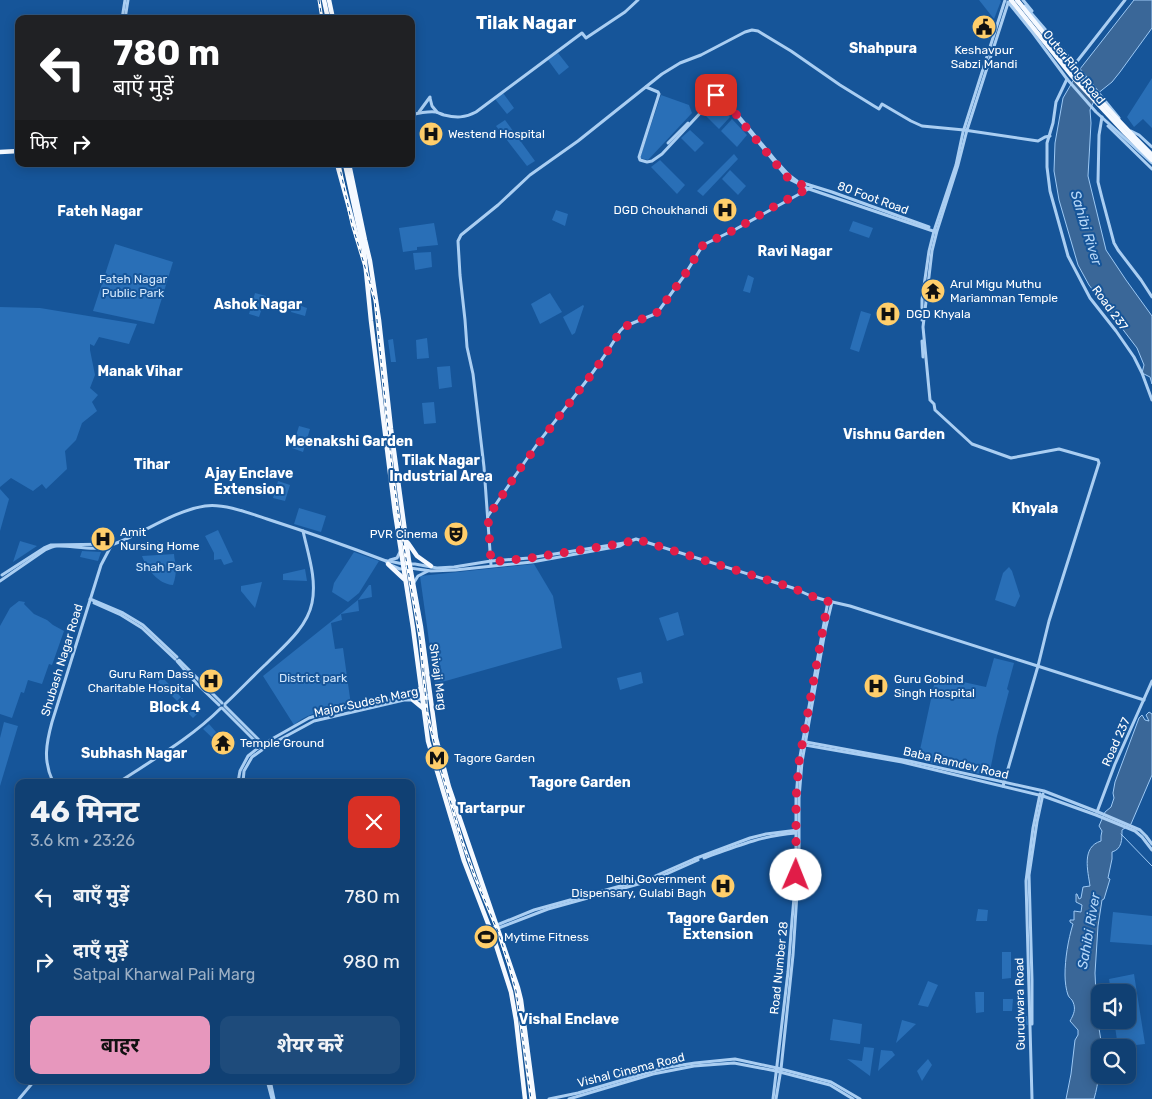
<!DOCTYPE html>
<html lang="hi">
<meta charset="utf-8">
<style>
body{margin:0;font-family:Rubik,"Noto Sans Devanagari",sans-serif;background:#1e4b7b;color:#f1f3f6;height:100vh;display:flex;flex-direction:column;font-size:19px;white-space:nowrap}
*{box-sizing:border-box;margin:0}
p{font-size:16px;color:#9cafc4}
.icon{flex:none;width:28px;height:28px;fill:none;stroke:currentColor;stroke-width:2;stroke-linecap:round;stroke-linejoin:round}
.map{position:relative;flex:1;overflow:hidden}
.panel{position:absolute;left:15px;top:779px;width:400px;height:305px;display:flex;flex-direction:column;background:#104073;border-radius:10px;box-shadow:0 2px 12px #0003,0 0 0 1px #305985}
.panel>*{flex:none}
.top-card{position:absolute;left:15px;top:15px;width:400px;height:152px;border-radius:10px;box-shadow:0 2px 12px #0003,0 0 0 1px #305985;background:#202124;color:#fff;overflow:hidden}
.fabs{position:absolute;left:1091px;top:984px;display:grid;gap:10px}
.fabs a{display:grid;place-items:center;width:45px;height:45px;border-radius:10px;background:#104073;box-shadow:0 2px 12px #0003,0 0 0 1px #305985;font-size:25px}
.pin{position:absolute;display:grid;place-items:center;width:42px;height:42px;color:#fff;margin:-21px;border-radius:10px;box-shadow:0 2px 8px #0006}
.me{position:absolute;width:55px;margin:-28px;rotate:1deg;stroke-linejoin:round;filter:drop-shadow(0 0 4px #0008)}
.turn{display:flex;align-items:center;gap:18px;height:105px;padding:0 15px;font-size:22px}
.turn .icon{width:65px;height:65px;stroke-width:2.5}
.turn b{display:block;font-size:35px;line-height:42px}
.then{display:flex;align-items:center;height:48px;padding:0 15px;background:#0003;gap:10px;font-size:19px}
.round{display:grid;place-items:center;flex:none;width:52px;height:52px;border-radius:10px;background:#1e4b7b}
.summary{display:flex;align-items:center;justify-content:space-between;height:85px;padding:0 15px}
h1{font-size:30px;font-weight:700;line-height:38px}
.primary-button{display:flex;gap:10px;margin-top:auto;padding:10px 15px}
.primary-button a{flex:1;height:58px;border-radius:10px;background:#e797bd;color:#111;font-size:20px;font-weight:700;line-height:58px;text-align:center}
.primary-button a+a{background:#1e4b7b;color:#f1f3f6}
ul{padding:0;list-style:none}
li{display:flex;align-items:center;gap:15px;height:65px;padding:0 15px}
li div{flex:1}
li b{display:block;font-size:19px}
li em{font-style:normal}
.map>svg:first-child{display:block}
.green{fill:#296fb7}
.water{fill:#3a6798;stroke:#9dc9f5}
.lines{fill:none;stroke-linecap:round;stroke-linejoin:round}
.stream{stroke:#9dc9f5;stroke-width:1}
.minor{stroke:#aacef2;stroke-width:3}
.major{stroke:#f5f9ff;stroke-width:4.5}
.rail-casing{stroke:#fff;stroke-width:3}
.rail{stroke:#165599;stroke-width:1;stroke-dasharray:4;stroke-linecap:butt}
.major-bridge{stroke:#f5f9ff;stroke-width:4.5}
.route{stroke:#e11d48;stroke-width:9;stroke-dasharray:0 16.2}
.labels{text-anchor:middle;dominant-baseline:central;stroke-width:4;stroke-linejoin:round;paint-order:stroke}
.poi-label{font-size:12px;fill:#fff;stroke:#165599;text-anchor:start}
.street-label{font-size:12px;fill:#fff;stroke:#165599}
.park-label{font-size:12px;fill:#d2e7fc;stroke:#165599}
.neighbourhood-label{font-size:14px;font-weight:bold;fill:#fff;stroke:#165599}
.water-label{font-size:14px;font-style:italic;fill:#b7d8f9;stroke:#165599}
.district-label{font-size:18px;font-weight:bold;fill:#fff;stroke:#165599}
</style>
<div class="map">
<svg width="1152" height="1099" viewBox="0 0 1152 1099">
<rect width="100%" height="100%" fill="#165599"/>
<g class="green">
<path d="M979,0H1000L1001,1L994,19Z"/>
<path d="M558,53L569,67L559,75L548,60Z"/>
<path d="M1152,78V128L1143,119L1134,127L1127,117Z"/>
<path d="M503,93L514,108L507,114L495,99Z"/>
<path d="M661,95L689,105L692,113L648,160L640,158Z"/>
<path d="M718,102L730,117L719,129L705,115Z"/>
<path d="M732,119L747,135L737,147L721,131Z"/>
<path d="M505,120L535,161L527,166L496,126Z"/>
<path d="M690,130L704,143L695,152L681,138Z"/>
<path d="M734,154L738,159L703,196L697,191Z"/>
<path d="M660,160L685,185L677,194L651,167Z"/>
<path d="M730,170L746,186L738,195L722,179Z"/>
<path d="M556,210L568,214L565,226L552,220Z"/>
<path d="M853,221L873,228L869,238L849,231Z"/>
<path d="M434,223L438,245L417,247V250L403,252L399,228Z"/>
<path d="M115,244L173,262L154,324L93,311Z"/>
<path d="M431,252L432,267L415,270L413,253Z"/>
<path d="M748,275L754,278L750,293L743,291Z"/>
<path d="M255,293L266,296L259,317L249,314Z"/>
<path d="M550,293L562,312L540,324L531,304Z"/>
<path d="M293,303L307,308L305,316L291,312Z"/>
<path d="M583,305L584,306L575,333L572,335L563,317Z"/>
<path d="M0,307L40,308L137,324L129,344L99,337L94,346L90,344V350L95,375L90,388L98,395L92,402L97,411L82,423L76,440L65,451L67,469L46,489L42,484L33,491L11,478L0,487Z"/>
<path d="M861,311L871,314L859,352L850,349Z"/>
<path d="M427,338L429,358L417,359L416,340Z"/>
<path d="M393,339L396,362H391L388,340Z"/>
<path d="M450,366L452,387L439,389L437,367Z"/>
<path d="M434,402L436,423L424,424L422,403Z"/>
<path d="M299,426L310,429L303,452L292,448Z"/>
<path d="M278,481L290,485L285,501L273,498Z"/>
<path d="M0,489L9,499L0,531Z"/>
<path d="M299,508L326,516L321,532L294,524Z"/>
<path d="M218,530L233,562L224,565L221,559L214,560V553L205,536Z"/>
<path d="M20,541L37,546L13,562Z"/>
<path d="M82,551L101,552L98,561L80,557Z"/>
<path d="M354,552L379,561L359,593L348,602L332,592L334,583Z"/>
<path d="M174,554C174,559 176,563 176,567C176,574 175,579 173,585C158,584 147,569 142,556Z"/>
<path d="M534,564L553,596L562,648L435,684L420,576Z"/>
<path d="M1009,567L1012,571L1020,596L1015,607L995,600L1003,573Z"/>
<path d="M305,569L307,581L283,580V574Z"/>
<path d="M262,582L259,594L255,608L241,591V586Z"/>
<path d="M369,585H371L372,597L358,600L359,611L341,614L342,620L331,623L335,649L343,648L351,705C331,709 310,711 294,725L263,676L358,600Z"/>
<path d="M19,601L25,602L24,604L34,614L47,620L53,625L64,631L52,665L49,664L42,684L28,680L24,693L21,692L12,718L0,714V626L10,608Z"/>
<path d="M678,612L684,635L667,641L659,618Z"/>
<path d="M994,658L1014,663L1007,689L1009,691L997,736L989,776L939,765L918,759L936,676L986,687Z"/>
<path d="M641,672L643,683L620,690L617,678Z"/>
<path d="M162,677L181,697L177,701L158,682Z"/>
<path d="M182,698L197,714L193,718L177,702Z"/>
<path d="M4,722L18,726L0,786V738Z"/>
<path d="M209,724L223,740L219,744L203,729Z"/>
<path d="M978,909L988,910L987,921H976Z"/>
<path d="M1113,912L1152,916V945L1110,942Z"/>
<path d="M1002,952H1011V978L1002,979Z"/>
<path d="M1134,974L1145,1044L1118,1047L1114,1020H1128V992H1111L1109,979Z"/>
<path d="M928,981L938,985L928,1007L918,1005Z"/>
<path d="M975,992H984V1012L976,1013Z"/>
<path d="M1003,999H1013L1012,1011H1003Z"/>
<path d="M1018,1015L1027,1016L1028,1025L1018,1026Z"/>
<path d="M833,1019L862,1024L860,1044L830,1040Z"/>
<path d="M902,1020L916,1024L896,1043Z"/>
<path d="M864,1047L874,1048L870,1076L847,1059L862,1061Z"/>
<path d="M881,1050L892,1051L895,1055L878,1071Z"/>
<path d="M928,1059L932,1065L922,1081L917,1071Z"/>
</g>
<g class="water">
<path d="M1134,0H1152V28L1120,72L1112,82L1097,94L1090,110L1091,123L1088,176L1106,250L1126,280L1152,316V384L1150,377L1142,373L1144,365L1137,348L1089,285L1078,265L1059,200L1054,171L1055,143L1063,98L1080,69Z"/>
<path d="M1149,712L1152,714V775L1131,824L1122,830C1122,840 1122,849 1112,852V859L1108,878L1110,879L1104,899L1102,900L1098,926L1095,973L1097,1016L1102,1047L1100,1048C1100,1065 1099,1082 1094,1099H1066L1071,1074L1075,1040L1078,1035V1030L1070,1021C1074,1014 1076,1009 1073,1002C1072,999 1069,998 1068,995C1066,990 1065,981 1065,975C1065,959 1068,940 1073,924L1070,922V920H1074V911L1081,912L1082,905L1076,902V894H1077L1079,899L1081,898L1083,887L1090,886C1088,871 1081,847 1101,841V836L1102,831L1099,826L1105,812L1111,807L1114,798L1113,793L1115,782L1139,718L1142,715L1145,720L1149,721L1146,715Z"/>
</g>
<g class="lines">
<path class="stream" d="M1121,834L1152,866"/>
<g class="minor">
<path d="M1023,0L1032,11"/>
<path d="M1008,2L1033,33L1067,79L1096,112L1152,163"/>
<path d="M1025,6L1069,57L1119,118"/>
<path d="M122,19L125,0"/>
<path d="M125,19L128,0"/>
<path d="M1075,64L1125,0"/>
<path d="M1067,79L1056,102L1053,123L1047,143V167L1050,191L1068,256L1090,298L1116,331L1134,357L1142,373L1152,400"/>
<path d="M646,87L658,92L659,94L639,157L640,160L647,162L652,161L662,154L704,109L716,99L719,98L736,115L786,176L791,180L809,189L936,232"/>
<path d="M430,98L432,106L437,112"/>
<path d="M703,107L714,97L719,94L722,96L776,161L789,175L797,181"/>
<path d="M419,112L430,97"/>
<path d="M411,115C419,113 428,111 436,112C439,113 441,114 444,115C456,118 465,118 476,112L582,33L586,38L625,12L638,0"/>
<path d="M1102,117L1099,135L1098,182L1102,198L1114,243L1118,250L1141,280L1152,297"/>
<path d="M1108,126L1152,169"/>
<path d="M1131,131L1139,135L1152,147"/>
<path d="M668,143L688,123"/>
<path d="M803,183L832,192L929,227"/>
<path d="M922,320V300L929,251L934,231L956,165L963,132L1005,0"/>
<path d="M922,341L923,357"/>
<path d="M488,516C504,492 521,467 538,443C566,406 597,371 620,331L624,327L628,325L655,314L660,309L684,276L703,245L736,229L812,187"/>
<path d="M390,560L397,558L401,550"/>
<path d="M386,561H389L403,564H415L437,568L454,567L491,561L529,558L624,543"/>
<path d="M491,565L484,467L473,374L467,347L465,320L460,275L458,241L461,235L498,205L530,175L578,141L662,74L680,63L701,55L745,32L752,30L758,31L791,51L840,85L874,106L879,109L882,104L911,121L922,126L964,130L1038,141L1045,137L1050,136"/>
<path d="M2,575L44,548L51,545L113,544"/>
<path d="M0,581L45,550C49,548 53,546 57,546C72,545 100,553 114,544C144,533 173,511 205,506C223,503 249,513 267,519C307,532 347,546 386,561L388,564L400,569L410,568L431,571L455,570L532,562L620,546L625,543L636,539L793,588L811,596L828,601L850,606L1144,700"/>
<path d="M413,584L418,576L428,571"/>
<path d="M90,599L123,613L143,625L177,657"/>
<path d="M94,603L121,615L142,628L175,659"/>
<path d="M179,660L222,703"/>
<path d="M177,661L196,683L219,705"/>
<path d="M225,704C239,691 252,677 266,664C283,647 307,628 312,603C317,579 308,554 303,531"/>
<path d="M225,706L264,745"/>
<path d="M222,708L261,747"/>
<path d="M806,742L909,761L1044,791L1098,812L1140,830L1146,836L1152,844"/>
<path d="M805,745L902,762L1043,796L1096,815L1135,831L1142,837L1152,850"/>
<path d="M53,782C43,761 46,744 52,722L101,565L111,546"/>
<path d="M119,782C154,759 191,738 221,708"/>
<path d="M238,782L240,771L248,756L263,744L309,718L342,708L403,698L429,695"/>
<path d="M243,782L244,771L252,757L266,747L314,721L404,700H413L430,698"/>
<path d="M1003,786L1038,666L1049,621L1099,463L1098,460L1059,449L1011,458L972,444L935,410L934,404L930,400L923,327L932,251L937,231L958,165L967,130L1008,3"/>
<path d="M1097,812L1115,764L1152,681"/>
<path d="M704,858C734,847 764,835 796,833"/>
<path d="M496,929L548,909L653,880L698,860"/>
<path d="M491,930L497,925L534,910L653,877L694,859L750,838L766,834L798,830"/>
<path d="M1032,1024V980L1029,875L1037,822L1043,794"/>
<path d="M267,1080L272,1099"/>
<path d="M270,1080L274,1099"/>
<path d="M19,1099L35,1080"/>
<path d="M549,1099L578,1093L653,1071L669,1067L695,1063L735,1059L777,1068L831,1082L860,1099"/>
<path d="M569,1099L653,1074L694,1066L734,1063L776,1071L830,1085L853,1099"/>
<path d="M773,1099L788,972L792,920L796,875V798L799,762L828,601"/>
<path d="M776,1099L781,1069L793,955L799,863V798L802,762L825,631L832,602"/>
<path d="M1032,1099L1026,881L1033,828L1040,794"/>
</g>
<g class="major">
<path d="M324,0L328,19"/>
<path d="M329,0L333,19"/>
<path d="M0,152L19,151"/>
<path d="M337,164L357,237L361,246"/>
<path d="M345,164L364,251L371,321L395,513L413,628L428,741L464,861L494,939L511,992L516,1020L525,1099"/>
<path d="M349,164L365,240L370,261L379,320L391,429L409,561L421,627L436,738L449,787L518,988L521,1000L534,1099"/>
<path d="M408,543L417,556L431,566"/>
<path d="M388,564L404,579"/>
<path d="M412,697L421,688"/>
<path d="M413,700L424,709"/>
</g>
<defs>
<g id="rail">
<path d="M319,0L322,19"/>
<path d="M339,164L352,224L375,300L392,468L398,513L420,638L427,712L438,759L462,841L475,877L499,934L509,965L516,991L520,1017L531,1099"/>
</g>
</defs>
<use href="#rail" class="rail-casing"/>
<use href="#rail" class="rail"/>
<g class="major-bridge">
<path d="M1011,0L1072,76L1125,133L1152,160"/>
<path d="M1017,0C1060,53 1103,107 1152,155"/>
</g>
</g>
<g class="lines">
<path class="route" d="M716,95L719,94L722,96L738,113L736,115L786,176L791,180L809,188L775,206L736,229L703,245L684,276L658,312L628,325L622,329L595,370L557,419L519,470L488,517L491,562L530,558L625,543L636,539L793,588L811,596L828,601L799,762L796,798V875"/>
</g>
<defs>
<symbol id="civic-disc" viewBox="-11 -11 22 22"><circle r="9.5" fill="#ffce6b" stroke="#165599"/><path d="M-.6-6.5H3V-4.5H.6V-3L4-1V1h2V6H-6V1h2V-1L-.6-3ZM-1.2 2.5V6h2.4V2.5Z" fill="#111"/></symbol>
<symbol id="hospital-disc" viewBox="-11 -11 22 22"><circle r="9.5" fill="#ffce6b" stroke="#165599"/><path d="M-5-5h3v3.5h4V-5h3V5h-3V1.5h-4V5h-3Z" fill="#111"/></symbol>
<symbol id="temple-disc" viewBox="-11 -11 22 22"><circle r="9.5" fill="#ffce6b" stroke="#165599"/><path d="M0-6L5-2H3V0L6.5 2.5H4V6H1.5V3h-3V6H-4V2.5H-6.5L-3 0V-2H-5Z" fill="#111"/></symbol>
<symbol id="theatre-disc" viewBox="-11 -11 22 22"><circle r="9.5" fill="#ffce6b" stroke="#165599"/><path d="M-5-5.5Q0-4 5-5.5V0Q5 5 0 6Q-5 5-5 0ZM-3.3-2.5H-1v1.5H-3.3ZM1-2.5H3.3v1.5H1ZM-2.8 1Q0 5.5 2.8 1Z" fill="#111"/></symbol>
<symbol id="metro-disc" viewBox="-11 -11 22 22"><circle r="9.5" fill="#ffce6b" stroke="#165599"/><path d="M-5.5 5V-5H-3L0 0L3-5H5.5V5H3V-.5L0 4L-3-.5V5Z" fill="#111"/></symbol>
<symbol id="stadium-disc" viewBox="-11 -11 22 22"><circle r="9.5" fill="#ffce6b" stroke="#165599"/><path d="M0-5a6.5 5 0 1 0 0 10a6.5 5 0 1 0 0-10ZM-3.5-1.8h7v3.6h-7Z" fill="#111"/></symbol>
</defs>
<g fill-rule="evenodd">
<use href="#civic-disc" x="970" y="13" width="28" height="28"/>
<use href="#hospital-disc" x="417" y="120" width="28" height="28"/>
<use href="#hospital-disc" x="711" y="196" width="28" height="28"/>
<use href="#temple-disc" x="919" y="277" width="28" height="28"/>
<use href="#hospital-disc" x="874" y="300" width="28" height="28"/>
<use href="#theatre-disc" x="442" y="520" width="28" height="28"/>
<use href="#hospital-disc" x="89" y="525" width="28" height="28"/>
<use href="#hospital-disc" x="197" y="667" width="28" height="28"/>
<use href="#hospital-disc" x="862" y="672" width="28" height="28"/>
<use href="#temple-disc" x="209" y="729" width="28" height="28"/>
<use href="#metro-disc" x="423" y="744" width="28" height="28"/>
<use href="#hospital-disc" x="709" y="872" width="28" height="28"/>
<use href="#stadium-disc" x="472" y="923" width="28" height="28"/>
</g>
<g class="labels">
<g class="poi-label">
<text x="984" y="50" text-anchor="middle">Keshavpur<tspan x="984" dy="14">Sabzi Mandi</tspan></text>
<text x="448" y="134">Westend Hospital</text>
<text x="708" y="210" text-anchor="end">DGD Choukhandi</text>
<text x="950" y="284">Arul Migu Muthu<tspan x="950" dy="14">Mariamman Temple</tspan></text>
<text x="906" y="314">DGD Khyala</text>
<text x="120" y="532">Amit<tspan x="120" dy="14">Nursing Home</tspan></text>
<text x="438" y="534" text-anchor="end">PVR Cinema</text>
<text x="194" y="674" text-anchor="end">Guru Ram Dass<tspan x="194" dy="14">Charitable Hospital</tspan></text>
<text x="894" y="679">Guru Gobind<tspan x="894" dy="14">Singh Hospital</tspan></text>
<text x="240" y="743">Temple Ground</text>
<text x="454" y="758">Tagore Garden</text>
<text x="706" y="879" text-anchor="end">Delhi Government<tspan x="706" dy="14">Dispensary, Gulabi Bagh</tspan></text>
<text x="504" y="937">Mytime Fitness</text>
</g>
<g class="street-label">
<text transform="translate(1074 67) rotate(51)">Outer Ring Road</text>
<text transform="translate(873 198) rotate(20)">80 Foot Road</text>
<text transform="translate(1110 308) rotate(54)">Road 237</text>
<text transform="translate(62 660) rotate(-73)">Shubash Nagar Road</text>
<text transform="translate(438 677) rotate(82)">Shivaji Marg</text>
<text transform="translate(366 702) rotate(-12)">Major Sudesh Marg</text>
<text transform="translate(1116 742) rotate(-66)">Road 237</text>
<text transform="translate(956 763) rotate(13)">Baba Ramdev Road</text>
<text transform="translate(779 968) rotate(-84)">Road Number 28</text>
<text transform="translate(1020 1004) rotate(-91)">Gurudwara Road</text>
<text transform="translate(631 1070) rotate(-14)">Vishal Cinema Road</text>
</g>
<g class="park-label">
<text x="133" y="279">Fateh Nagar<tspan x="133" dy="14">Public Park</tspan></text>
<text x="164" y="567">Shah Park</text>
<text x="313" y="678">District park</text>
</g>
<g class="neighbourhood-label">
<text x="883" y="48">Shahpura</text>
<text x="100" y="211">Fateh Nagar</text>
<text x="795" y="251">Ravi Nagar</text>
<text x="258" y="304">Ashok Nagar</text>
<text x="140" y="371">Manak Vihar</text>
<text x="894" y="434">Vishnu Garden</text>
<text x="349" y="441">Meenakshi Garden</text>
<text x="441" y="460">Tilak Nagar<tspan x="441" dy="16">Industrial Area</tspan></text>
<text x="152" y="464">Tihar</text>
<text x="249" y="473">Ajay Enclave<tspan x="249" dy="16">Extension</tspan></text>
<text x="1035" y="508">Khyala</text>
<text x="175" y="707">Block 4</text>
<text x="134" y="753">Subhash Nagar</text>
<text x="580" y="782">Tagore Garden</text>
<text x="491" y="808">Tartarpur</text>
<text x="718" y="918">Tagore Garden<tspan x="718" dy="16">Extension</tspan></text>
<text x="569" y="1019">Vishal Enclave</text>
</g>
<g class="water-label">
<text transform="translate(1086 228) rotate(73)">Sahibi River</text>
<text transform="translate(1089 931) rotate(-80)">Sahibi River</text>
</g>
<g class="district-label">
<text x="526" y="23">Tilak Nagar</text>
</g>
</g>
</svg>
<div class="fabs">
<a><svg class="icon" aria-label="sound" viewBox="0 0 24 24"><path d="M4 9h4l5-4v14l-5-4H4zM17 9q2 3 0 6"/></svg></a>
<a><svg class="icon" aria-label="search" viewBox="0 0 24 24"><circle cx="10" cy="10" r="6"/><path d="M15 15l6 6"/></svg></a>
</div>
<div class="pin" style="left:716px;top:95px;background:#d93025"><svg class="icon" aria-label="arrive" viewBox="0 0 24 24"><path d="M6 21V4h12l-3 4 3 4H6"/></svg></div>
<svg class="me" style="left:796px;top:875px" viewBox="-20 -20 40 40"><circle r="19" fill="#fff"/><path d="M0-13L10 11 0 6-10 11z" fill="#e11d48"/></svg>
<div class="top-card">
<div class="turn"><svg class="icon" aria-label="left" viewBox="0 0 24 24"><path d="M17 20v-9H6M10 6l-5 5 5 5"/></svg><div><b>780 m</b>बाएँ मुड़ें</div></div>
<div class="then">फिर<svg class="icon" aria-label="right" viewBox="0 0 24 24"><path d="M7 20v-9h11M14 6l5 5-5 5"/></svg></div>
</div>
<section class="panel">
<div class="summary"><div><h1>46 मिनट</h1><p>3.6 km · 23:26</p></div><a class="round" style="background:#d93025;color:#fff"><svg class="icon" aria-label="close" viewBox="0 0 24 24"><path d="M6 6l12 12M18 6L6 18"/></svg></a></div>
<ul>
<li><svg class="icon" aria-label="left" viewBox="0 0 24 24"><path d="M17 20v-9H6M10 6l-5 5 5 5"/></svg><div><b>बाएँ मुड़ें</b></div><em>780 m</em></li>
<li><svg class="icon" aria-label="right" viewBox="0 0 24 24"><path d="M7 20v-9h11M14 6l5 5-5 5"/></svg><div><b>दाएँ मुड़ें</b><p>Satpal Kharwal Pali Marg</p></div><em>980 m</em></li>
</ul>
<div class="primary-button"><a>बाहर</a><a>शेयर करें</a></div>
</section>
</div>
